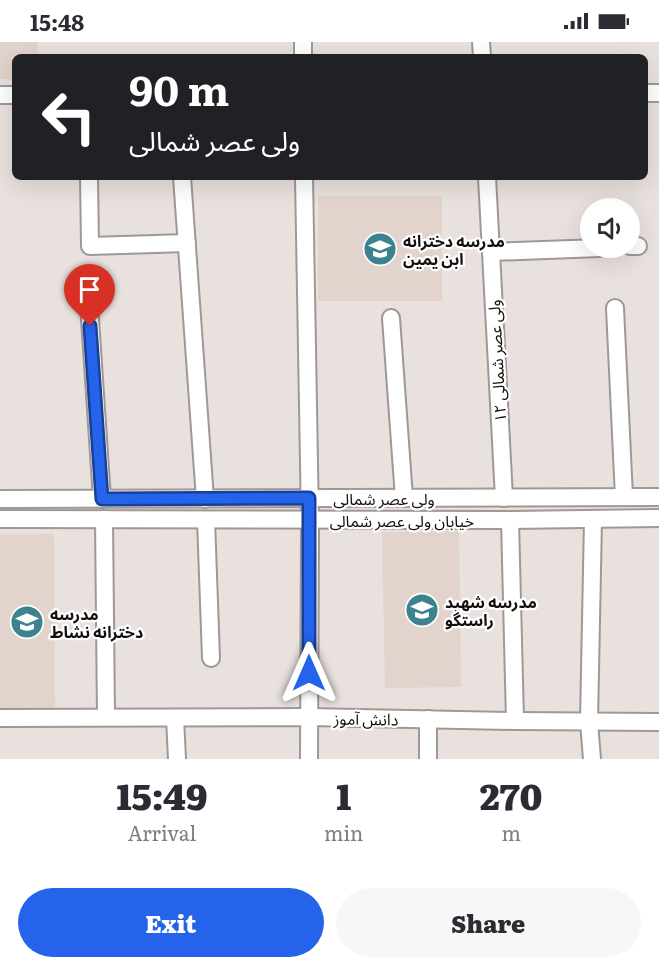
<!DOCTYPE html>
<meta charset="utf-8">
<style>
body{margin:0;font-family:Literata,"Noto Sans Arabic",serif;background:#f7f7f7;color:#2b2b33;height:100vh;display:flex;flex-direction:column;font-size:22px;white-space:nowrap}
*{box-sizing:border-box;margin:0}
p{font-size:20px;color:#7c7c81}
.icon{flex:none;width:33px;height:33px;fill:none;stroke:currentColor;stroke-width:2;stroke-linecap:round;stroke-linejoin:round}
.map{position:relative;height:717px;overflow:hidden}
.details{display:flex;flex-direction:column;background:#fff;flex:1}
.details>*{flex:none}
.guide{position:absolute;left:12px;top:12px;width:636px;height:126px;border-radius:9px;box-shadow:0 6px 24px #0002;background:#202124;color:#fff;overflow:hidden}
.buttons{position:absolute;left:580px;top:156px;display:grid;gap:12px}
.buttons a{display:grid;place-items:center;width:60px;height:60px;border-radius:50%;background:#fff;box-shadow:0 6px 24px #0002;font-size:30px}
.pin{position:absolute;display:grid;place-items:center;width:51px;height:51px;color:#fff;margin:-62px -26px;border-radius:50% 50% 50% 0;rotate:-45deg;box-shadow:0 0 6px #0007}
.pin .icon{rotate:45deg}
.me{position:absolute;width:66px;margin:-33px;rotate:0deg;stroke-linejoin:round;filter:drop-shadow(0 0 4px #0008)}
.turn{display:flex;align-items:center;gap:21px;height:126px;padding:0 18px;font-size:27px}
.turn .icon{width:78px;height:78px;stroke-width:2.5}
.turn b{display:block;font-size:42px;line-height:51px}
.eta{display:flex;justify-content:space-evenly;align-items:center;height:102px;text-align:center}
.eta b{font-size:36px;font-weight:800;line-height:42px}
.action{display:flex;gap:12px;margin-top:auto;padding:12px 18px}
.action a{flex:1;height:69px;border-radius:36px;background:#2563eb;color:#fff;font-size:24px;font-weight:800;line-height:69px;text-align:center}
.action a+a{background:#f7f7f7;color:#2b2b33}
.status{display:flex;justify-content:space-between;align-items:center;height:42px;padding:0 30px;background:#fff;direction:ltr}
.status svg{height:16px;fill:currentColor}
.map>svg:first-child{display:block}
.built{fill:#e3d3cd}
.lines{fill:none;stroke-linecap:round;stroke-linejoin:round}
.minor-casing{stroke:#9f9895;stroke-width:20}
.minor{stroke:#fff;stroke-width:16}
.route-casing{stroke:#184099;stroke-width:15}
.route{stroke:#2563eb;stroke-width:10}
.labels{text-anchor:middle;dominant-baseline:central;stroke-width:4.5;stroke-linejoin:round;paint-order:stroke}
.poi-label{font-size:16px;font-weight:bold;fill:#120f0e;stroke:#fff;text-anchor:start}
.street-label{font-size:16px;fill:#120f0e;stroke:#fff}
</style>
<div class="status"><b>15:48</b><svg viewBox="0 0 49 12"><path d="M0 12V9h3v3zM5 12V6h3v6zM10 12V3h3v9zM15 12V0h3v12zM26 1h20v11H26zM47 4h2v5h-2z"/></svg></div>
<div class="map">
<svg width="659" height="717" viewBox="0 0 659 717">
<rect width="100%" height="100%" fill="#e9e1de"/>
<g class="built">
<path d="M0,0H38V15H15V37H0Z"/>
<rect x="318" y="154" width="124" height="105"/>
<path d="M459,489L461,645L385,646L382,490Z"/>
<path d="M54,492L55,668L0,669V493Z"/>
</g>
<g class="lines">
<defs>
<g id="minor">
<path d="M481,0L482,15"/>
<path d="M303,15V0"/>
<path d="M645,51H659"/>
<path d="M0,53H15"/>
<path d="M89,135L90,204L187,201"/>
<path d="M182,135L205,457"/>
<path d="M304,135L310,478L309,717"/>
<path d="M487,135L504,456"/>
<path d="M630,204H638"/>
<path d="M491,210L600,206"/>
<path d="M89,262L102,457"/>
<path d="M615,266L624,455"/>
<path d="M391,276L404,456"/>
<path d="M0,457L659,455"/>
<path d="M0,477L510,478L659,476"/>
<path d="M104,477L106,675"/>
<path d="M206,478L211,616"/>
<path d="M510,478L515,679"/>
<path d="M0,676L309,675L515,679L659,680"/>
<path d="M175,676L177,717"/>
<path d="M428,677V717"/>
<path d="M592,717L589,680L593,477"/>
</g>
</defs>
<use href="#minor" class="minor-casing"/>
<use href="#minor" class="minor"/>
</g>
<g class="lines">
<defs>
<path id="route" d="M90,284L102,457L309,456V631"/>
</defs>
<use href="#route" class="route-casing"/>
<use href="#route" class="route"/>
</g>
<defs>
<symbol id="school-disc" viewBox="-11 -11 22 22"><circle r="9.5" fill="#3d828f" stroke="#fff"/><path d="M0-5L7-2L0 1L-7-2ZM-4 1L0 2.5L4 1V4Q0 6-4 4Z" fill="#fff"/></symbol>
</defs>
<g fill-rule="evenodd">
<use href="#school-disc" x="361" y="188" width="38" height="38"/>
<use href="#school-disc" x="403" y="549" width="38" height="38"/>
<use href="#school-disc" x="8" y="561" width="38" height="38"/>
</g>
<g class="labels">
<g class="poi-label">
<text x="403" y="198">مدرسه دخترانه<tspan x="403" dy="18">ابن یمین</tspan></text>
<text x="445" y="559">مدرسه شهید<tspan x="445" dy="18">راستگو</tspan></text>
<text x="50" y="571">مدرسه<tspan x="50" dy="18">دخترانه نشاط</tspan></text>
</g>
<g class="street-label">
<text transform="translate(496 319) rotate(-93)">ولی عصر شمالی ۱۲</text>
<text x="384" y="456">ولی عصر شمالی</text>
<text x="402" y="478">خیابان ولی عصر شمالی</text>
<text transform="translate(366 676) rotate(1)">دانش آموز</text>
</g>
</g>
</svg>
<div class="buttons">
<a><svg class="icon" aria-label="sound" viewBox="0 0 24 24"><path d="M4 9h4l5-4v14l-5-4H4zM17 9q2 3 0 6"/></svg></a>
</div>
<div class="pin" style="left:90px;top:284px;background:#d93025"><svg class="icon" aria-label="arrive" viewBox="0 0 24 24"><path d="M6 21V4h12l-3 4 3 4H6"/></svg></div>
<svg class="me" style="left:309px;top:631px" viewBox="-20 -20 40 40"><path d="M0-17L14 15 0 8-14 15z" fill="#2563eb" stroke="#fff" stroke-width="4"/></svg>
<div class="guide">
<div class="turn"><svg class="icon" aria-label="left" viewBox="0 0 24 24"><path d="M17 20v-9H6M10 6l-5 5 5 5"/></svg><div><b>90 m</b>ولی عصر شمالی</div></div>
</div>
</div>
<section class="details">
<div class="eta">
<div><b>15:49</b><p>Arrival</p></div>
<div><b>1</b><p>min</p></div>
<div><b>270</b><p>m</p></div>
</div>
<div class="action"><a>Exit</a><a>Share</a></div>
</section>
